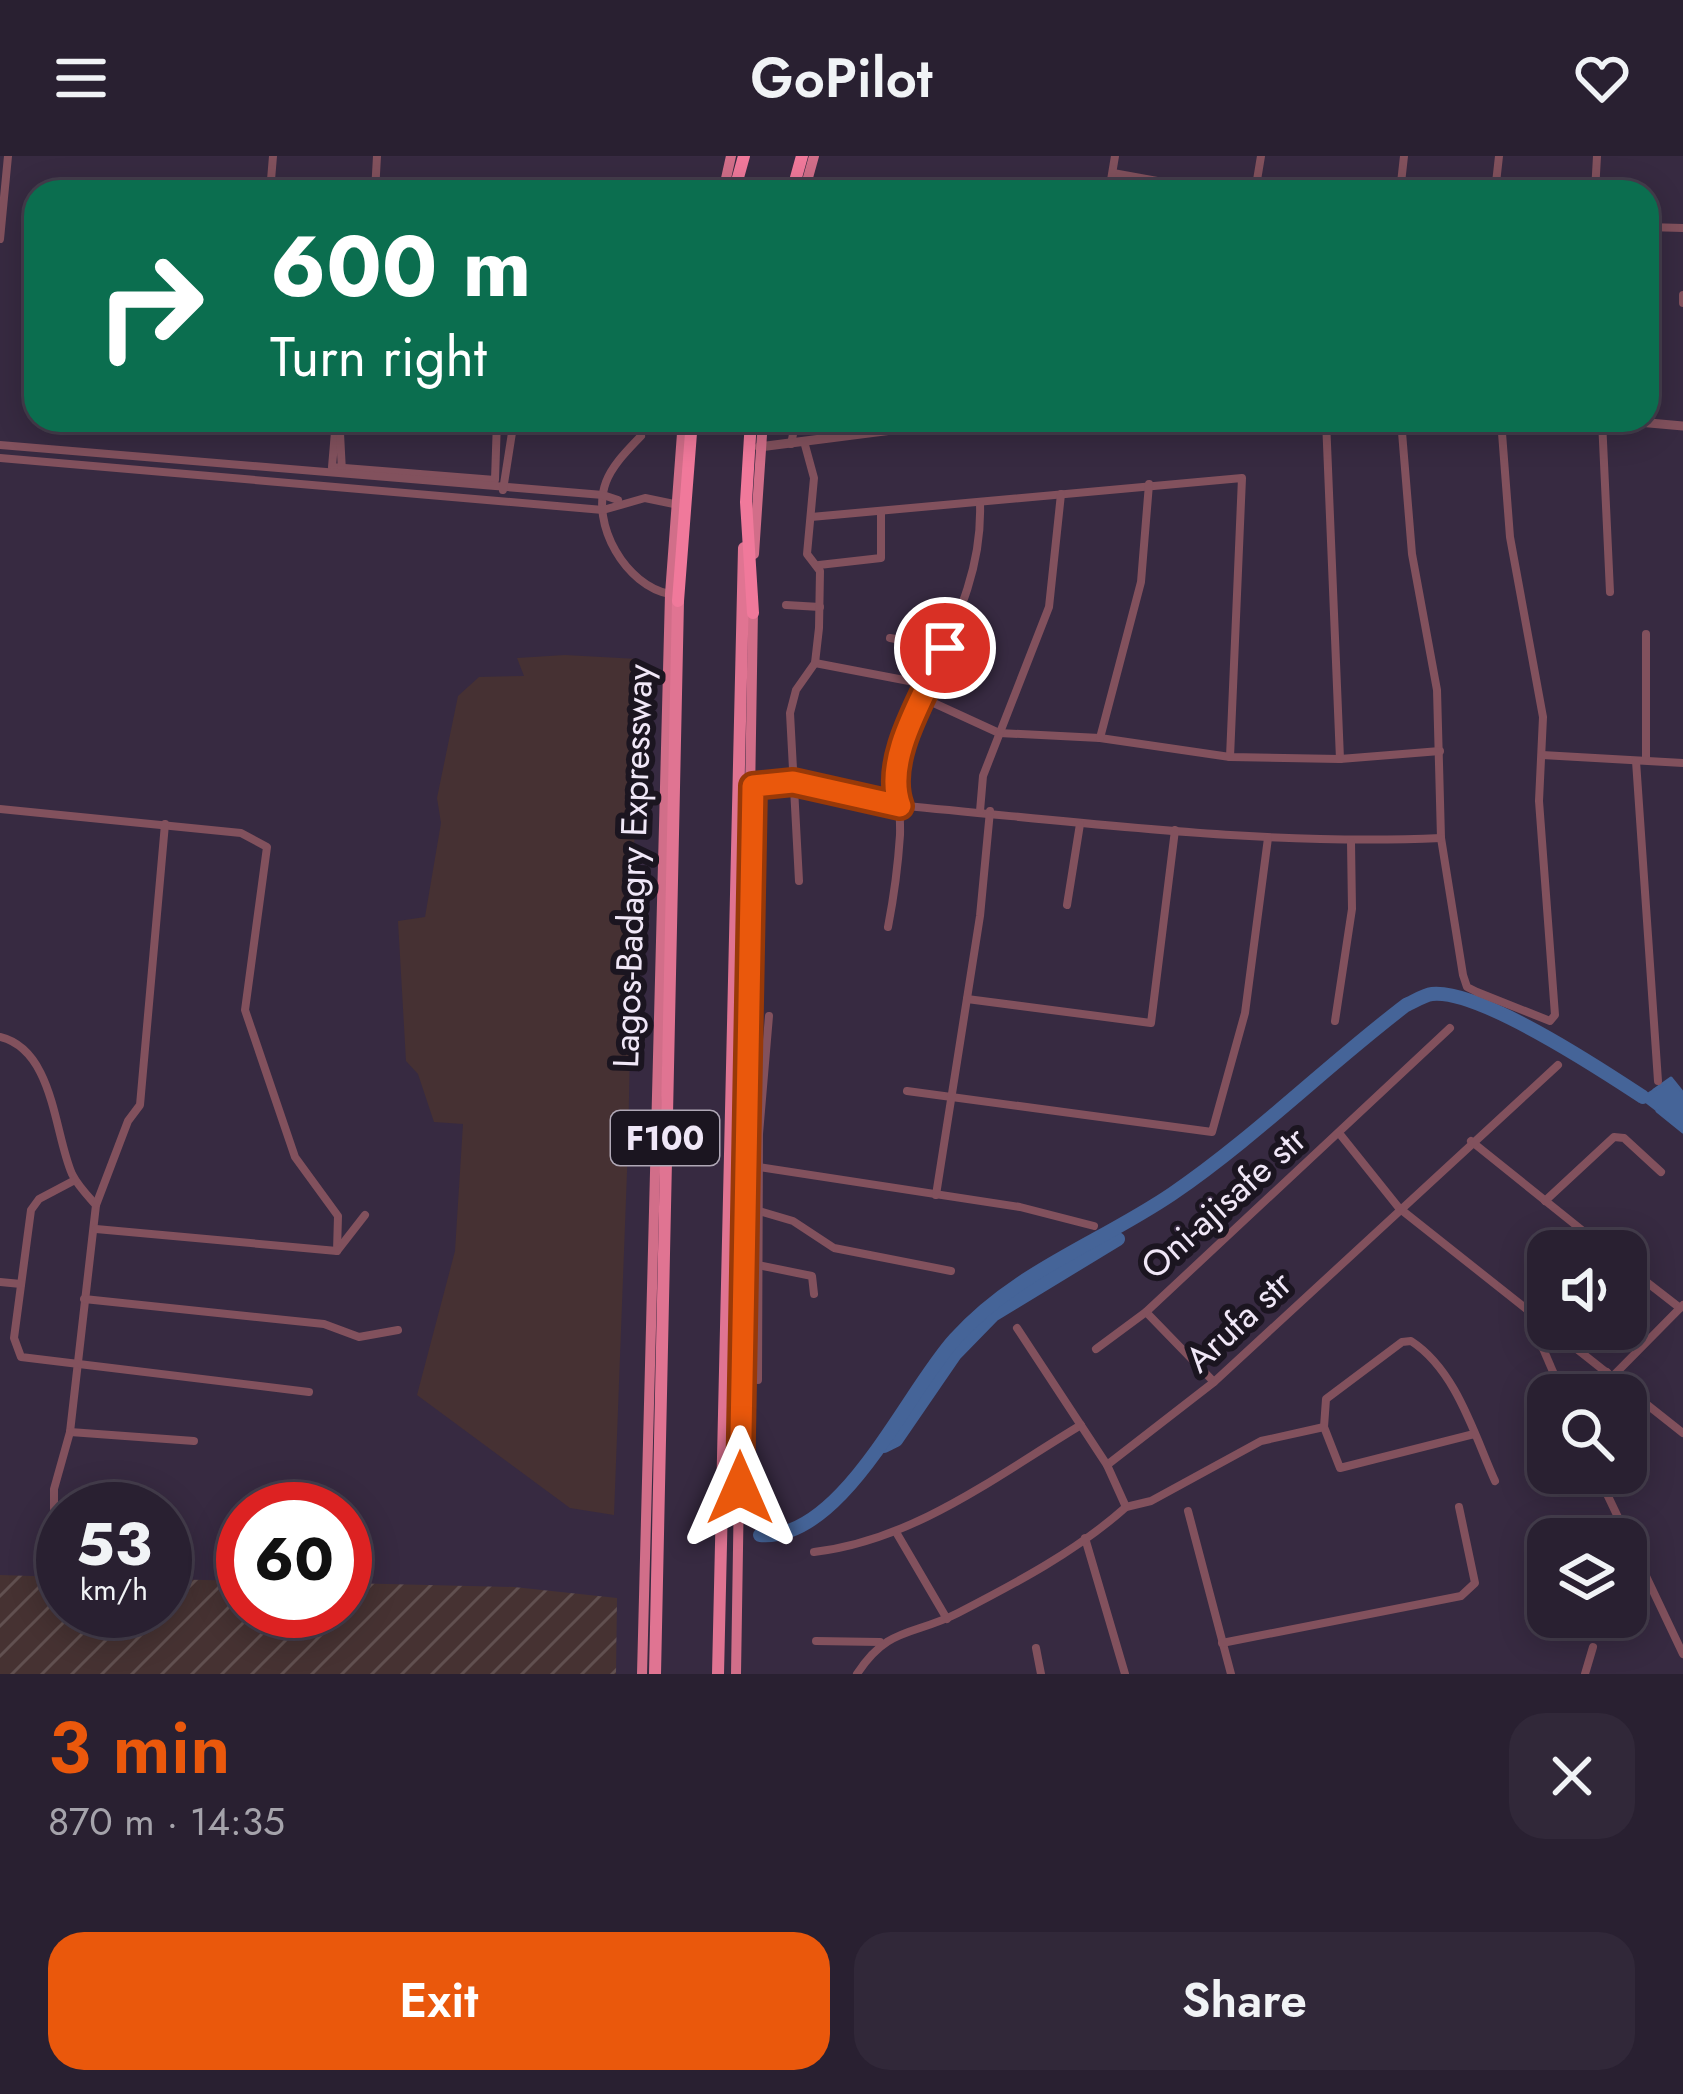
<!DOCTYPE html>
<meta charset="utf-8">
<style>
body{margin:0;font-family:Jost,sans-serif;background:#312839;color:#f1f3f6;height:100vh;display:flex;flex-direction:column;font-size:45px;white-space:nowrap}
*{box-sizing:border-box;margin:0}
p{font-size:39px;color:#a5a3ab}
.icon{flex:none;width:66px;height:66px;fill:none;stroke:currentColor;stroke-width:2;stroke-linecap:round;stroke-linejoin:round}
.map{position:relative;height:1518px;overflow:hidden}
.side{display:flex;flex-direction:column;background:#292031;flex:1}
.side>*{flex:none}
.top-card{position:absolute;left:24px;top:24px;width:1635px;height:252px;border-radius:36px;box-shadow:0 6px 30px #0003,0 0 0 3px #453e4d;background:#0b6e4f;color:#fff;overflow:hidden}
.fabs{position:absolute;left:1527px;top:1074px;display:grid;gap:24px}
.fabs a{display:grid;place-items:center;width:120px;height:120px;border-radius:24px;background:#292031;box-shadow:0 6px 30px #0003,0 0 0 3px #453e4d;font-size:60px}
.speed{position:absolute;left:36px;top:1326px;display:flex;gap:24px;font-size:60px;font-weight:700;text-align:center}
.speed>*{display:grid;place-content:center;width:156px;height:156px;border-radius:50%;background:#292031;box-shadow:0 6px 30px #0003,0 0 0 3px #453e4d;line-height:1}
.speed small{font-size:30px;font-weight:400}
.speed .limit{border:18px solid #d22;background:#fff;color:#111}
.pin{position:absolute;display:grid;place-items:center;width:102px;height:102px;color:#fff;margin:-51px;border:6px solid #fff;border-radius:50%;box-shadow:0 3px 12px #0007}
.me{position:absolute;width:132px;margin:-66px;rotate:0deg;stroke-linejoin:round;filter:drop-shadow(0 0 9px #0008)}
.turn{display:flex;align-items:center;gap:42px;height:252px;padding:0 48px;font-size:54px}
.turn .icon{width:156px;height:156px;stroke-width:2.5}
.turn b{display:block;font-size:84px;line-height:102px}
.round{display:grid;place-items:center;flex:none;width:126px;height:126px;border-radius:36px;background:#312839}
.overview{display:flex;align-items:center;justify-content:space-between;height:204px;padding:0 48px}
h1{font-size:72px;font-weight:600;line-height:90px;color:#ea580c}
.action{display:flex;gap:24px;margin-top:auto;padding:24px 48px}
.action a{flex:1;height:138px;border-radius:36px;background:#ea580c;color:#fff;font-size:48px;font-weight:600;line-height:138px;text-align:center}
.action a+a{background:#312839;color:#f1f3f6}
header{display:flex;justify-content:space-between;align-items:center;height:156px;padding:0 48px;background:#292031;font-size:54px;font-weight:600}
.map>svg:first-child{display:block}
.commercial{fill:#463133}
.industrial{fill:url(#industrial-furrows)}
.water{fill:#456498}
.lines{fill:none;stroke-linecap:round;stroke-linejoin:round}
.stream{stroke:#456498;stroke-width:3}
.river{stroke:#456498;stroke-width:14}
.minor{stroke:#82515d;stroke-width:8}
.tertiary{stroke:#82515d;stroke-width:9}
.primary{stroke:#d16e89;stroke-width:10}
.trunk{stroke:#e07492;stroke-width:12}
.motorway{stroke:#f0799b;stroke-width:12}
.route-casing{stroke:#983908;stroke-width:30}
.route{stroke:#ea580c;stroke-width:21}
.labels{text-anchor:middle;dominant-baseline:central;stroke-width:12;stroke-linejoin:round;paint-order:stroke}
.shield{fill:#1b1520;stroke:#b0a8b6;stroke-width:3}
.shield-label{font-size:33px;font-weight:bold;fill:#f0e7f7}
.street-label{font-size:36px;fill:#f0e7f7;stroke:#1b1520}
</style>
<header><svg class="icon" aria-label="menu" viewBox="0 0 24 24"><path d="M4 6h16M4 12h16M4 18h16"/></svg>GoPilot<svg class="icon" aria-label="heart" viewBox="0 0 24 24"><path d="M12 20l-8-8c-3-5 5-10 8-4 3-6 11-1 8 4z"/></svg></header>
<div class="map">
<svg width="1683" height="1518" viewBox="0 0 1683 1518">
<defs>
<pattern id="industrial-furrows" width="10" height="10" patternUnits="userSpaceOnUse" patternTransform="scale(3)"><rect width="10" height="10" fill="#463232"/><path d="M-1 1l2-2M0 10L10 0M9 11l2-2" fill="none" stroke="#615050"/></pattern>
</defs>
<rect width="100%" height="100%" fill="#372a41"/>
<path class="commercial" d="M565,499L638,503L628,990L614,1359L570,1352L417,1239L455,1095L463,968L434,966L418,918L406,905L398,765L425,761L441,667L437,642L458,540L479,521L524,520L517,502Z"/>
<path class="industrial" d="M0,1419L63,1421V1455H165V1423L243,1425V1455H345V1427L514,1431L617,1442L616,1518H0Z"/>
<path class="water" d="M1671,922L1683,937V976L1639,942Z"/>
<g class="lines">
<g class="stream">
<path d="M1654,934L1671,922L1683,937"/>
<path d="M1657,955L1683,976"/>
</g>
<g class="river">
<path d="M884,1290L896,1284L955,1198L993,1159L1118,1083"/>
<path d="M760,1379C842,1386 907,1235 955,1183C1016,1115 1098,1088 1172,1038C1254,982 1326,910 1406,849C1413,846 1424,839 1432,838C1480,833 1602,914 1643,941"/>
</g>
<g class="minor">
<path d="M1113,17L1218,36"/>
<path d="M270,36L273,0"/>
<path d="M375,36L377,0"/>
<path d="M1030,36L1034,26"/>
<path d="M1109,36L1115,0"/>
<path d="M1255,36L1261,0"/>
<path d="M1400,36L1404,0"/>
<path d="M1495,36L1499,0"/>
<path d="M1595,36L1597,0"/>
<path d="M1647,71L1683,72"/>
<path d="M0,83L8,0"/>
<path d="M1683,139V147"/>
<path d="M336,264L332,311L495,324L497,264"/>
<path d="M1326,264L1340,603"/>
<path d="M1401,264L1412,398L1437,534L1441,682L1463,819L1467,831L1477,836L1550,865L1555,859L1539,645L1543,561L1510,381L1501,264"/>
<path d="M1602,264L1610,436"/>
<path d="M340,277L342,316"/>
<path d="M641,280C628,294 613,308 606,326C590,368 626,430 670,438"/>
<path d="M791,288L796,264"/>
<path d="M0,289L603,339L618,344"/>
<path d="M0,302L603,354L645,342L674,348"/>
<path d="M503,334L514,264"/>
<path d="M811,361L1242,322L1230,601"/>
<path d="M819,409L881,402V357"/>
<path d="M786,449L820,451"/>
<path d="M1646,478V604"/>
<path d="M890,482L945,492"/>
<path d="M815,507L930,529"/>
<path d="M925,543L999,577L1100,582L1230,601L1340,603L1440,595"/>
<path d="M1100,582L1141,426L1149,328"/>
<path d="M1542,599L1683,607"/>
<path d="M1636,605L1658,925"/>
<path d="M753,630C805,624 853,646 905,650C1083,666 1262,690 1441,682"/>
<path d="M0,653L241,677L267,691L245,854L295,1001L338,1060L337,1095"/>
<path d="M980,655L983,620L1049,451L1061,338"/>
<path d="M799,725L790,557L796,534L815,507L819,472L820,415L807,398L814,322L805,289"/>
<path d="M1067,749L1080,668"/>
<path d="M888,771C894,740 898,710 900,679C901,647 893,618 904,586C931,504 983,439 980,348"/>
<path d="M967,843L1151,867L1175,674"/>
<path d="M1335,865L1352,753L1351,686"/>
<path d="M0,881C54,894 54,977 72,1018C78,1030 87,1039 96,1049L70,1276L54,1333V1353"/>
<path d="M907,935L1212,976L1245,857L1268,682"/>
<path d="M1339,977L1399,1052L1683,1277"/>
<path d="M1471,985L1608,1095"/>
<path d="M759,1011L1020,1051L1094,1070"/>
<path d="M75,1024L39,1043L31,1054L14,1182L21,1201L309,1236"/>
<path d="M936,1039L980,760L990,655"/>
<path d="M1545,1045L1614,981L1624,982L1661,1016"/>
<path d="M96,1049L128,965L140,949L165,668"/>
<path d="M759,1055L793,1065L834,1092L951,1115"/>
<path d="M96,1073L337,1095L365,1059"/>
<path d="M758,1109L812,1120L814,1138"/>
<path d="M1626,1110L1680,1152"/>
<path d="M0,1126L21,1128"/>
<path d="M84,1143L324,1168L359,1181L398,1174"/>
<path d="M1146,1156L1214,1226"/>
<path d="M1529,1160L1563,1239"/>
<path d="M1096,1193L1146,1156L1450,872"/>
<path d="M1613,1220L1683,1149"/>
<path d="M758,1224L759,978L769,860"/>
<path d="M1588,1239L1607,1216"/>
<path d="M70,1276L194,1285"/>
<path d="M1474,1278L1340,1312L1324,1271L1326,1243L1402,1186L1411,1185C1456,1214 1474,1278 1495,1325"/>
<path d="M1107,1309L1214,1226L1558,909"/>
<path d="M1597,1317L1683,1498"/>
<path d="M1126,1351L1151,1345L1261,1285L1324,1271"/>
<path d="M1188,1355L1231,1518"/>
<path d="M896,1376L947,1463"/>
<path d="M1085,1382L1125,1518"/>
<path d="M814,1396C915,1384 996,1320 1081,1269"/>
<path d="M816,1485L880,1486"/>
<path d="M1222,1487L1461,1440L1475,1427L1459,1351"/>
<path d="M1036,1492L1041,1518"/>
<path d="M857,1518C888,1470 913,1480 958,1457C1016,1427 1077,1395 1126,1351L1107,1309L1017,1172"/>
<path d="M1585,1518L1593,1491"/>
</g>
<g class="tertiary">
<path d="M1616,264L1683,270"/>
<path d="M759,291L970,264"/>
</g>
<g class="primary">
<path d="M723,36L731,0"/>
<path d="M804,36L814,0"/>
<path d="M754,398L763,264"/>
<path d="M642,1518L670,438L683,264"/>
<path d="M736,1518L753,453"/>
</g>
<g class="trunk">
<path d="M655,1518L678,445"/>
<path d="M718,1518L744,392"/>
</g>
<g class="motorway">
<path d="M734,36L744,0"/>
<path d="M792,36L802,0"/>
<path d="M751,264L746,346L753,457"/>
<path d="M678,445L692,264"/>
</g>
</g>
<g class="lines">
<defs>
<path id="route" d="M740,1332L753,630L793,626L900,650C882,602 927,536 945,492"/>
</defs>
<use href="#route" class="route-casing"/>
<use href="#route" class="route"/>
</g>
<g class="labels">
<rect class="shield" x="611" y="955" width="108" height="54" rx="9"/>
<g class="shield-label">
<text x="665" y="982">F100</text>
</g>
<g class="street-label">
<text transform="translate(632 710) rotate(-88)">Lagos-Badagry Expressway</text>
<text transform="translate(1223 1046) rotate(-42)">Oni-ajisafe str</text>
<text transform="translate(1238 1165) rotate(-43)">Arufa str</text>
</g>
</g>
</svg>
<div class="fabs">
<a><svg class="icon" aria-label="sound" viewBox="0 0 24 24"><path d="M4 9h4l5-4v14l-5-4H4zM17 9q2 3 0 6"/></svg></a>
<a><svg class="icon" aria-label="search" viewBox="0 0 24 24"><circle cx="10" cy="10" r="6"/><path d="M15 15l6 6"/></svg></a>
<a><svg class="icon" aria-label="layers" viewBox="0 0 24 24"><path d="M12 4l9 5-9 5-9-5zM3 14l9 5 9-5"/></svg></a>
</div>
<div class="speed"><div>53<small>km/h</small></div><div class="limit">60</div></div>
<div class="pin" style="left:945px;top:492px;background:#d93025"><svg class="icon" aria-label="arrive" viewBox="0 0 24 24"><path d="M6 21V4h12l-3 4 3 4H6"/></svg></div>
<svg class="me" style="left:740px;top:1332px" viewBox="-20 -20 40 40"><path d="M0-17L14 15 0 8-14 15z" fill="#ea580c" stroke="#fff" stroke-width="4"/></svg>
<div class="top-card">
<div class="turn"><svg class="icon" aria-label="right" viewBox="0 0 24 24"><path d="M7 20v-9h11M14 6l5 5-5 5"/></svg><div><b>600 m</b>Turn right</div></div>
</div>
</div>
<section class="side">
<div class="overview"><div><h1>3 min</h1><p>870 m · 14:35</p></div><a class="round"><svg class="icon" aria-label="close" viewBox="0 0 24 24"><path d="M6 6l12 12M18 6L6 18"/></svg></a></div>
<div class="action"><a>Exit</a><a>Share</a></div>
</section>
